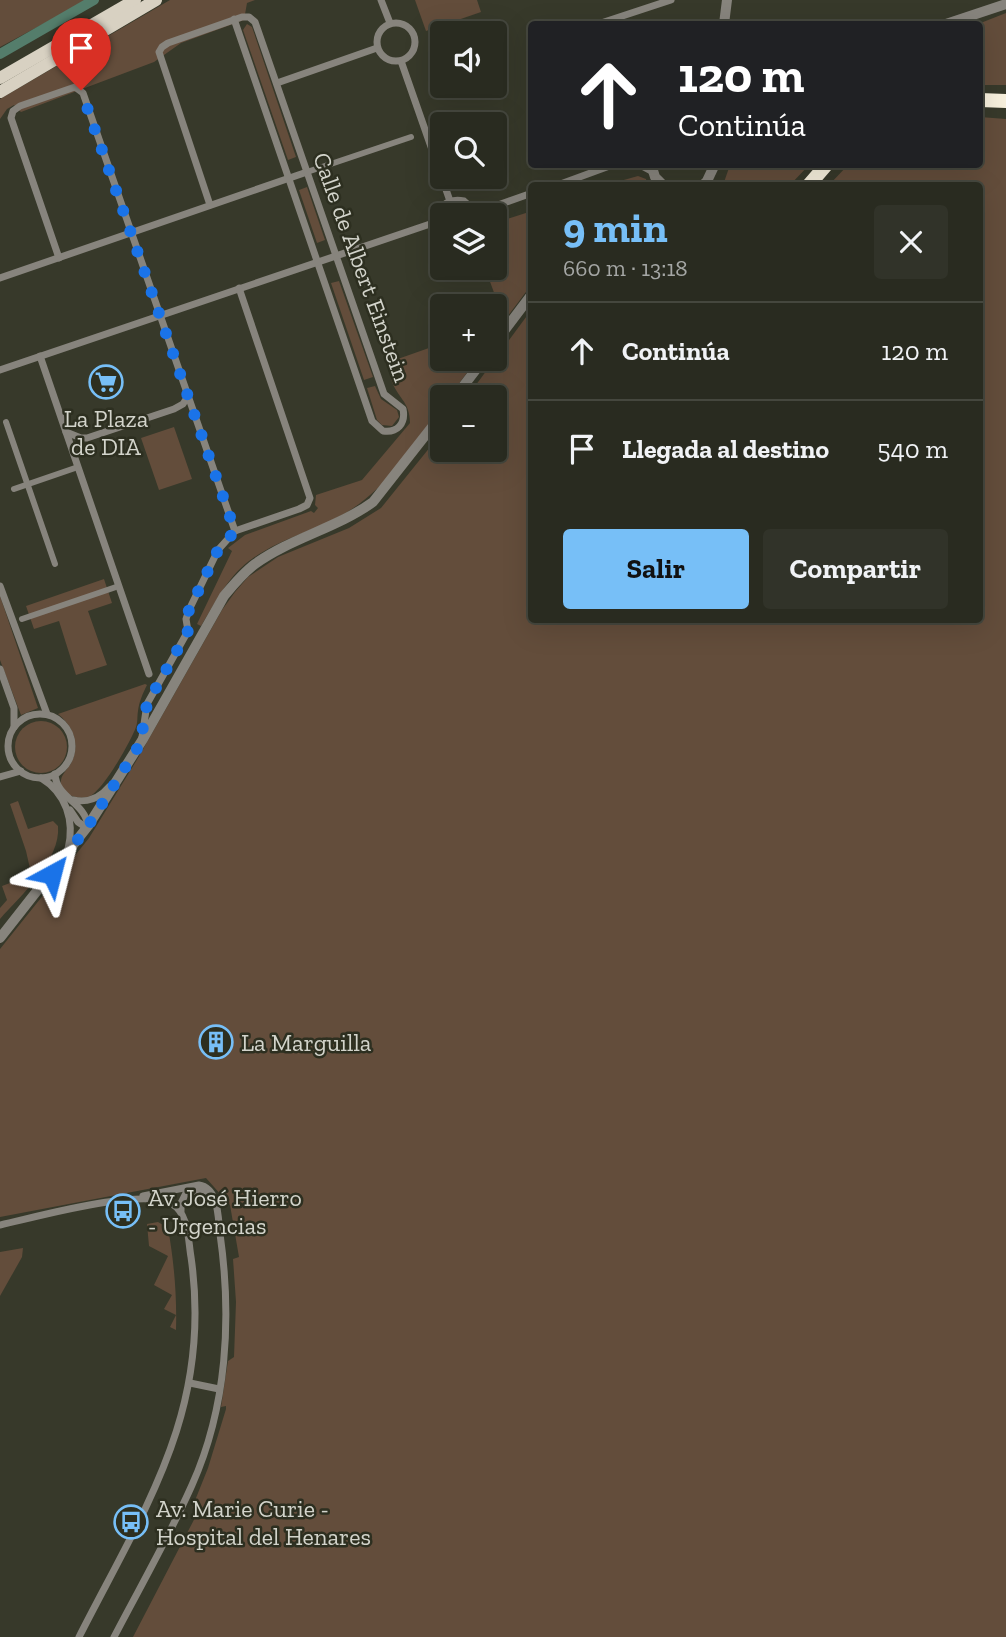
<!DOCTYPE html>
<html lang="es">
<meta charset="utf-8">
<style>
body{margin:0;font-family:"Zilla Slab",serif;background:#313329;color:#f1f3f6;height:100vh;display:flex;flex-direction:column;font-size:26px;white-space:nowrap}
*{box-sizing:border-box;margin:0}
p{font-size:23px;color:#a5a7a5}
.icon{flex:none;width:38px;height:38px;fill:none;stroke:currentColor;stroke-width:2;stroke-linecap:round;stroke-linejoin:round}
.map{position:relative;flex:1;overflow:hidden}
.drawer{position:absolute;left:528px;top:182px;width:455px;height:441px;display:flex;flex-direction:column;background:#292b20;border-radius:7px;box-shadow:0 7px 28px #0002,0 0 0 2px #45473e}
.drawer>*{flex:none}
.hud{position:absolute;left:528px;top:21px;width:455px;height:147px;border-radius:7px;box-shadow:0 7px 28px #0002,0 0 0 2px #45473e;background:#202124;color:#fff;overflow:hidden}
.tools{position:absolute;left:430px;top:21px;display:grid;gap:14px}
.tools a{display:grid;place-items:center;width:77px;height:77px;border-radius:7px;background:#292b20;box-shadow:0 7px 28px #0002,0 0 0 2px #45473e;font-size:35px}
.pin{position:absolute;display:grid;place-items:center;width:60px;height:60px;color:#fff;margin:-72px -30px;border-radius:50% 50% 50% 0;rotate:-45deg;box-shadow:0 0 7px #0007}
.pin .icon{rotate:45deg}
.me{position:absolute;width:77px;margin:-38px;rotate:38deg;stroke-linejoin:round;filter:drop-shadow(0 0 5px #0008)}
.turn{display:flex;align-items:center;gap:24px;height:147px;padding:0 35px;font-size:32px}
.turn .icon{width:91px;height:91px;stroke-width:2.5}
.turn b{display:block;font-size:49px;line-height:60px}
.round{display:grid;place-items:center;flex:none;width:74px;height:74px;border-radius:7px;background:#313329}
.headline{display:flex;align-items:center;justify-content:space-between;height:119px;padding:0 35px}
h1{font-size:42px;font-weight:800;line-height:52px;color:#77bff7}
.cta{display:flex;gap:14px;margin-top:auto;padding:14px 35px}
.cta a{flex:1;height:80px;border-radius:7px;background:#77bff7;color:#111;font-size:28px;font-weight:800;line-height:80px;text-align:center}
.cta a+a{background:#313329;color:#f1f3f6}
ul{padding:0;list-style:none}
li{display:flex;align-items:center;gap:21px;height:98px;padding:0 35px;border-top:2px solid #45473e}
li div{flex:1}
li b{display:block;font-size:26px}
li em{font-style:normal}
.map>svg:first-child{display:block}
.green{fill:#634d3b}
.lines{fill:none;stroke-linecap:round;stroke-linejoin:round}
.canal{stroke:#547d6b;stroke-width:10}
.pedestrian{stroke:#87847d;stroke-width:6}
.minor{stroke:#87847d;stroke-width:7}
.tertiary{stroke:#87847d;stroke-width:10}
.primary{stroke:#d8d1c2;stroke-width:12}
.motorway{stroke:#f7f0dd;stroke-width:14}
.route{stroke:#1a73e8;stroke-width:12;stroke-dasharray:0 21.6}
.labels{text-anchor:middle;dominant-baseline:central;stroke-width:5;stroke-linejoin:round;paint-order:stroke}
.street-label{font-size:24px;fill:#d3d4cb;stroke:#2d2f20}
.poi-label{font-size:24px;fill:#d3d4cb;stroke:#2d2f20;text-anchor:start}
</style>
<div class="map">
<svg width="1006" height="1637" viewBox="0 0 1006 1637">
<rect width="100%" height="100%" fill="#37392a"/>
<g class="green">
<path d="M0,0H88L0,47Z"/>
<path d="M170,0H255L247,3L244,20L181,43L154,62L21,112L14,105L7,109L0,119V99Z"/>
<path d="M415,0H477L481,12L426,31Z"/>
<path d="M1006,13V85H980V24H978Z"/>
<path d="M247,24L252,27L296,157L288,160L243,30Z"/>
<path d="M980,117L1006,119V1637H133L198,1512L192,1508L208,1468L226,1409V1406L221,1407L228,1361L234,1357L236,1302L233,1259L239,1257L230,1205L206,1178L0,1217V949L89,838L138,758L222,610L235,592L248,577L278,557L349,528L381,508L443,431V450H495V397H467L532,309V620H980V186L829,185L848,165L980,164Z"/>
<path d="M730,165V164L809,165L790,185H723Z"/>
<path d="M638,176L646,179L647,185H606Z"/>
<path d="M307,187L325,240L317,243L299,190Z"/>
<path d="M532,211V284L495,333V306H490L496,298L485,268H495V223Z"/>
<path d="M339,281L373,377L364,380L331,283Z"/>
<path d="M443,343V359H477L449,397H443V405C418,440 394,478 359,504C326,529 282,536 249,561C227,578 215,603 201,626L197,624L232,551L228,548L245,535L311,511L314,513L318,508L315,505L316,495L362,480L410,423C410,401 397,398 391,379L400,376L395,360Z"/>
<path d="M375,386L381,399L397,410L399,417L392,426L382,425L377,420L367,388Z"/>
<path d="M174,427L192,479L159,490L141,438Z"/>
<path d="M104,579L112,603L88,611L107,665L76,675L59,621L34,629L26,606Z"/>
<path d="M0,596L38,708L21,715L0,660Z"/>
<path d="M145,684L147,685C143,693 139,702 138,711C137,716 138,722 136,727C131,741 102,793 88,797C78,800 58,794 61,780C62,773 70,767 72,761C80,743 73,726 58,714Z"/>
<circle cx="41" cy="747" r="26"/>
<path d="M18,801L28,829L53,821L58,826C61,860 21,895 0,919V908L7,900L2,886L26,877L31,873L26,851L10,804Z"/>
<path d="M158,1222L168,1228C174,1262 177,1295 176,1330L170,1327L176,1315L164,1309L172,1295L154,1285L168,1256L149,1246L147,1224Z"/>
<path d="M23,1248L22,1257L0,1296V1252Z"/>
</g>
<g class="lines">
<path class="canal" d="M0,54L94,0"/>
<g class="pedestrian">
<path d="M307,172L411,137"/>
<path d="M6,422L55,564"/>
<path d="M14,489L78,467"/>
<path d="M22,619L119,586"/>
</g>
<g class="minor">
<path d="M381,0L390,23"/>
<circle cx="396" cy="42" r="19"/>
<path d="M598,24L671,0"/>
<path d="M401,61L450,201"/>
<path d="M277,83L377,48"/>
<path d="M638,164L653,172"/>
<path d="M555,186L615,164"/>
<path d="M210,205L159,52L162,47L168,43L242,17H249L255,22L384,394L403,409C406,424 397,433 383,431L372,421L234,19"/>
<path d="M478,215L487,209L532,193"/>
<path d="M443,235C429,217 442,196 464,201L473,209L475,215"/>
<path d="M59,258L11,118L13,111L20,106L75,87L83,93L235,531L218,550L189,610L186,619L188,631L147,704L142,737"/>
<path d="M0,278L307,172"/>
<path d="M40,356L66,432L81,438H87L174,409L183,404L188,396"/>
<path d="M0,370L436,222"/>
<path d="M66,432L149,674"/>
<path d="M235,531L299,509L307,505L310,498L239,288"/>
<path d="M0,586L47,714"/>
<path d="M0,669L14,708V727"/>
<circle cx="40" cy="746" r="32"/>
<path d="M55,774C56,798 85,802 88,826"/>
<path d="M0,777L21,771"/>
<path d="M41,778C66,793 75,821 68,849"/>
<path d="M73,800C87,803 100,798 109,787"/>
<path d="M70,810L78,822L87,828"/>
<path d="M181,1211V1203L186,1193L203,1190L208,1192"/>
<path d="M0,1225C37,1217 142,1187 172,1204C189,1214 188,1240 191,1257C213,1410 144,1509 79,1637"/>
<path d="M190,1383L219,1389"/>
<path d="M114,1637C140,1587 169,1537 192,1485C227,1407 232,1318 220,1234C218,1218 219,1188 199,1185L143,1196"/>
</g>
<g class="tertiary">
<path d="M724,24L727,0"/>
<path d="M946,24L1006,4"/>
<path d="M651,164L655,177L664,186"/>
<path d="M702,186L707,181L715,164"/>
<path d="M495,343L532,294"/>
<path d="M455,397L484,359"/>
<path d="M0,938L88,826L143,739L224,596C234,584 243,573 255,564C291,538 337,528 373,502L443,413"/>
</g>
<g class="primary">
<path d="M0,78L135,0"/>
<path d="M0,92L156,0"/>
</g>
<g class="motorway">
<path d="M980,100L1006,101"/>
<path d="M808,186L827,164"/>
</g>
</g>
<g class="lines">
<path class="route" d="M52,874L88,826L140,744L147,704L188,631L186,619L189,610L218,550L235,531L81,90"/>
</g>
<defs>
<symbol id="supermarket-ring" viewBox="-11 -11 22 22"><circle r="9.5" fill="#2d2f20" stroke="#77bff7" stroke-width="1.5"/><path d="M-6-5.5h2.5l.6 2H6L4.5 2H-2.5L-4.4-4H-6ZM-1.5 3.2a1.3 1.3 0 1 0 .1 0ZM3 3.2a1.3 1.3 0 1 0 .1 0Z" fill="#77bff7"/></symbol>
<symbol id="building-ring" viewBox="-11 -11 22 22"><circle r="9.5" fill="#2d2f20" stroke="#77bff7" stroke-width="1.5"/><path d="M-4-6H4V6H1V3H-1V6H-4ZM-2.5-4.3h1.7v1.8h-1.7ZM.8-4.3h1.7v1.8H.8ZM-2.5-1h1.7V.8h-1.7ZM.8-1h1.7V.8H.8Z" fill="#77bff7"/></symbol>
<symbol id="bus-ring" viewBox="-11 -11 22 22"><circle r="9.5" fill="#2d2f20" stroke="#77bff7" stroke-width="1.5"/><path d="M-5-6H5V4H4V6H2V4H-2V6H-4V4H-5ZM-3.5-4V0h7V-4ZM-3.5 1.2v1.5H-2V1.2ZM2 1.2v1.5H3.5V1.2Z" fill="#77bff7"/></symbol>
</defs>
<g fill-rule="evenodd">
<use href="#supermarket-ring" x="87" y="363" width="38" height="38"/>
<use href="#building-ring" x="197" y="1023" width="38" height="38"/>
<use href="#bus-ring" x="104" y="1192" width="38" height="38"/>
<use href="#bus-ring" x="112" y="1503" width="38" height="38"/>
</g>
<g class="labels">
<g class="street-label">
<text transform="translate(362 267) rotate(70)">Calle de Albert Einstein</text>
</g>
<g class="poi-label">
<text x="106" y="418" text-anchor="middle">La Plaza<tspan x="106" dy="28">de DIA</tspan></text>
<text x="241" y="1042">La Marguilla</text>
<text x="148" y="1197">Av. José Hierro<tspan x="148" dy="28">- Urgencias</tspan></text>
<text x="156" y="1508">Av. Marie Curie -<tspan x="156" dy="28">Hospital del Henares</tspan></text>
</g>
</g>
</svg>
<div class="tools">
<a><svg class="icon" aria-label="sound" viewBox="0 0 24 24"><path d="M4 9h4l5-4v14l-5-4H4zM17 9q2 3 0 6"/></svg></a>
<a><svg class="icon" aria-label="search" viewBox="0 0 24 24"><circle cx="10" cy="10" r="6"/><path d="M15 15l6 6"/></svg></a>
<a><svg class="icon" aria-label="layers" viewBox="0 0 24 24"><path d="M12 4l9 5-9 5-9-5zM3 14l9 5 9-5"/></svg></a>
<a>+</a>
<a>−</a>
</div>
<div class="pin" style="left:81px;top:90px;background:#d93025"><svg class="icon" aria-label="arrive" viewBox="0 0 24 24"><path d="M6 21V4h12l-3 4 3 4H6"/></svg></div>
<svg class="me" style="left:52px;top:874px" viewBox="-20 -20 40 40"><path d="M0-17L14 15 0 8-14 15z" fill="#1a73e8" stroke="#fff" stroke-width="4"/></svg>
<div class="hud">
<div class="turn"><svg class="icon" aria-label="ahead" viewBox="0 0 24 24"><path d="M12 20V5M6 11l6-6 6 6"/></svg><div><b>120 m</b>Continúa</div></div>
</div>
<section class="drawer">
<div class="headline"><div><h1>9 min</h1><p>660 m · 13:18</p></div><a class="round"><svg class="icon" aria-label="close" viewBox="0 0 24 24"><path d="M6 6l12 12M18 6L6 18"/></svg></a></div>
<ul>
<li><svg class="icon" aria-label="ahead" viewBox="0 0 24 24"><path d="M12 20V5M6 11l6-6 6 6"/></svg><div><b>Continúa</b></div><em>120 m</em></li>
<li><svg class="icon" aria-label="arrive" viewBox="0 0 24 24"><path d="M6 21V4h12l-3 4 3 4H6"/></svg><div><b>Llegada al destino</b></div><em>540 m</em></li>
</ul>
<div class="cta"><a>Salir</a><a>Compartir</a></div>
</section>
</div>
